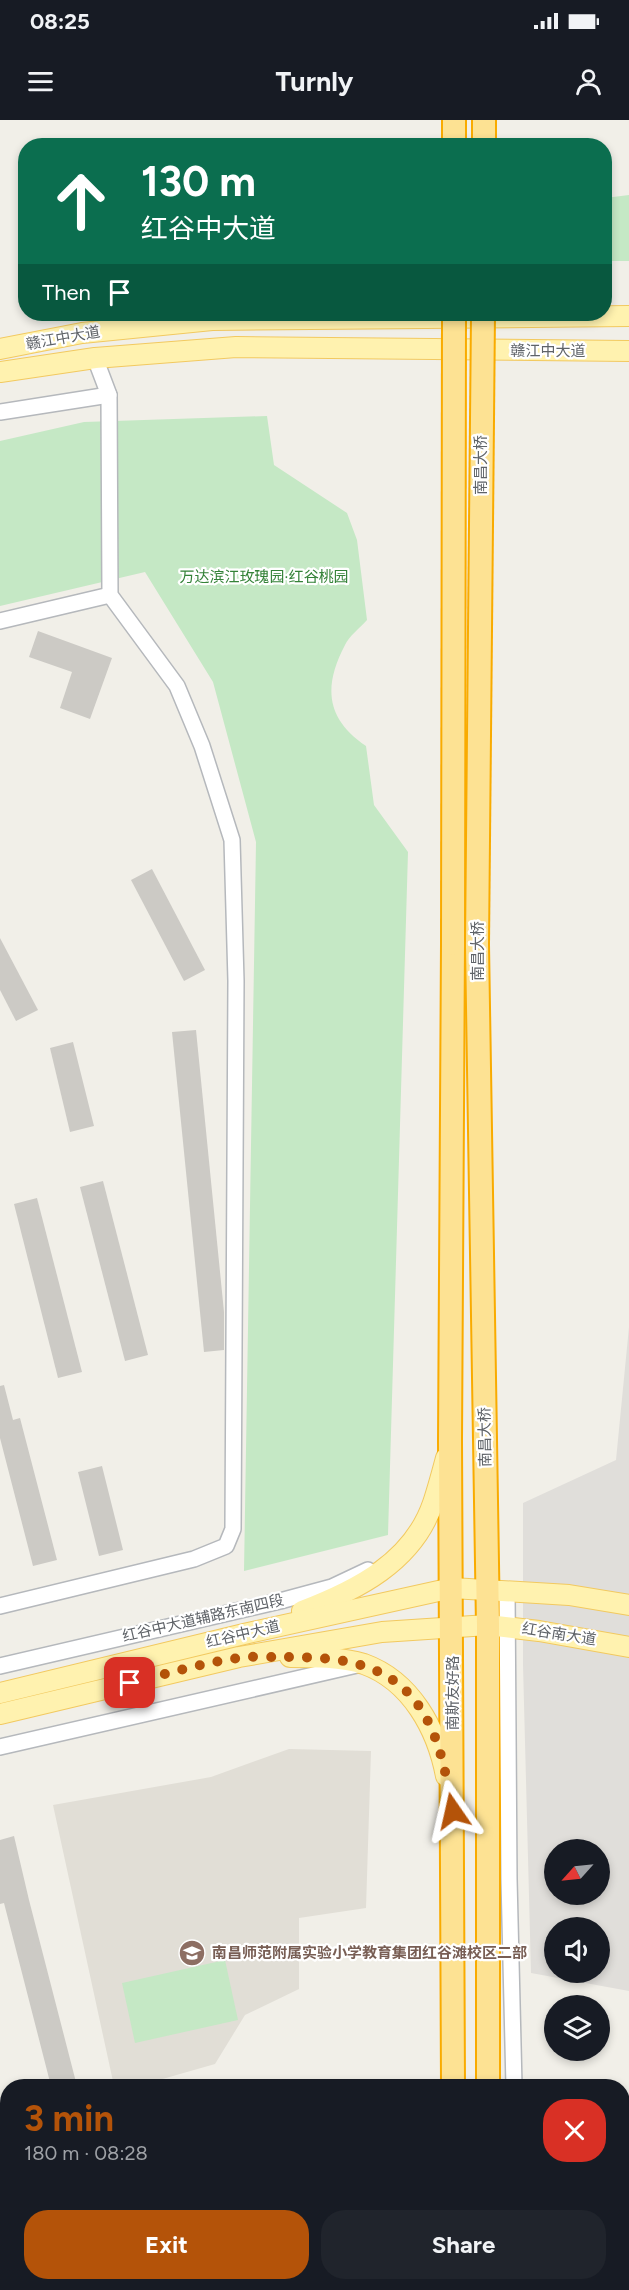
<!DOCTYPE html>
<meta charset="utf-8">
<style>
body{margin:0;font-family:Figtree,"Noto Sans SC",sans-serif;background:#20242c;color:#f1f3f6;height:100vh;display:flex;flex-direction:column;font-size:22px;white-space:nowrap}
*{box-sizing:border-box;margin:0}
p{font-size:20px;color:#9ea1a6}
.icon{flex:none;width:33px;height:33px;fill:none;stroke:currentColor;stroke-width:2;stroke-linecap:round;stroke-linejoin:round}
.map{position:relative;flex:1;overflow:hidden}
.side{position:absolute;left:0px;top:1959px;width:630px;height:212px;display:flex;flex-direction:column;background:#171b24;border-radius:24px 24px 0 0;box-shadow:0 3px 9px #0003}
.side>*{flex:none}
.hud{position:absolute;left:18px;top:18px;width:594px;height:183px;border-radius:24px;box-shadow:0 3px 9px #0003;background:#0b6e4f;color:#fff;overflow:hidden}
.needle{width:39px;rotate:243deg}
.tools{position:absolute;left:544px;top:1719px;display:grid;gap:12px}
.tools a{display:grid;place-items:center;width:66px;height:66px;border-radius:50%;background:#171b24;box-shadow:0 3px 9px #0003;font-size:30px}
.pin{position:absolute;display:grid;place-items:center;width:51px;height:51px;color:#fff;margin:-26px;border-radius:12px;box-shadow:0 3px 9px #0006}
.me{position:absolute;width:66px;margin:-33px;rotate:349deg;stroke-linejoin:round;filter:drop-shadow(0 0 4px #0008)}
.turn{display:flex;align-items:center;gap:21px;height:126px;padding:0 24px;font-size:27px}
.turn .icon{width:78px;height:78px;stroke-width:2.5}
.turn b{display:block;font-size:42px;line-height:51px}
.then{display:flex;align-items:center;height:57px;padding:0 24px;background:#0003;gap:12px;font-size:22px}
.round{display:grid;place-items:center;flex:none;width:63px;height:63px;border-radius:24px;background:#20242c}
.headline{display:flex;align-items:center;justify-content:space-between;height:102px;padding:0 24px}
h1{font-size:36px;font-weight:700;line-height:45px;color:#b45309}
.action{display:flex;gap:12px;margin-top:auto;padding:12px 24px}
.action a{flex:1;height:69px;border-radius:24px;background:#b45309;color:#fff;font-size:24px;font-weight:700;line-height:69px;text-align:center}
.action a+a{background:#20242c;color:#f1f3f6}
.status{display:flex;justify-content:space-between;align-items:center;height:42px;padding:0 30px;background:#171b24;direction:ltr}
.status svg{height:16px;fill:currentColor}
header{display:flex;justify-content:space-between;align-items:center;height:78px;padding:0 24px;background:#171b24;font-size:27px;font-weight:700}
.map>svg:first-child{display:block}
.industrial{fill:#e0deda;fill-rule:evenodd}
.education{fill:#e1ded6}
.green{fill:#c5e8c5}
.building{fill:#cccac5}
.lines{fill:none;stroke-linecap:round;stroke-linejoin:round}
.minor-casing{stroke:#b5b8bc;stroke-width:18}
.major-casing{stroke:#f2c960;stroke-width:22}
.highway-casing{stroke:#f9ab00;stroke-width:26}
.minor{stroke:#fff;stroke-width:15}
.major{stroke:#fff2af;stroke-width:20}
.highway{stroke:#fde293;stroke-width:22}
.highway-bridge-casing{stroke:#f9ab00;stroke-width:26;stroke-linecap:butt}
.highway-bridge{stroke:#fde293;stroke-width:22}
.route{stroke:#b45309;stroke-width:10;stroke-dasharray:0 18}
.labels{text-anchor:middle;dominant-baseline:central;stroke-width:4.5;stroke-linejoin:round;paint-order:stroke}
.street-label{font-size:15px;fill:#5f6368;stroke:#fff}
.park-label{font-size:15px;fill:#348238;stroke:#fff}
.education-label{font-size:15px;font-weight:bold;fill:#785e54;stroke:#fff;text-anchor:start}
</style>
<div class="status"><b>08:25</b><svg viewBox="0 0 49 12"><path d="M0 12V9h3v3zM5 12V6h3v6zM10 12V3h3v9zM15 12V0h3v12zM26 1h20v11H26zM47 4h2v5h-2z"/></svg></div>
<header><svg class="icon" aria-label="menu" viewBox="0 0 24 24"><path d="M4 6h16M4 12h16M4 18h16"/></svg>Turnly<svg class="icon" aria-label="person" viewBox="0 0 24 24"><circle cx="12" cy="8" r="4"/><path d="M4 21q1-7 8-7t8 7"/></svg></header>
<div class="map">
<svg width="629" height="2170" viewBox="0 0 629 2170">
<rect width="100%" height="100%" fill="#f1efe8"/>
<path class="industrial" d="M629,1207V1871L531,1853L523,1545V1383L616,1340ZM555,1730H600V1774H555ZM555,1808H600V1852H555Z"/>
<path class="education" d="M289,1629L371,1631L366,1788L299,1798V1869L245,1895L215,1944L138,1966H114L53,1685L211,1657Z"/>
<g class="green">
<path d="M629,75V141H605V78Z"/>
<path d="M267,296L274,345L347,393L357,420L367,500C360,508 349,516 345,525C323,567 326,599 366,626L374,685L408,732L388,1415L244,1451L256,722L213,562L145,452L0,486V321L84,302Z"/>
<path d="M225,1840L238,1900L135,1923L122,1863Z"/>
</g>
<g class="building">
<path d="M38,511L112,538L90,599L60,588L72,552L29,537Z"/>
<path d="M152,749L205,850L184,861L131,760Z"/>
<path d="M0,818L38,890L16,901L0,870Z"/>
<path d="M196,910L224,1192V1230L204,1232L172,912Z"/>
<path d="M73,922L94,1006L70,1012L50,928Z"/>
<path d="M103,1061L148,1235L125,1241L80,1067Z"/>
<path d="M37,1078L82,1252L58,1258L14,1084Z"/>
<path d="M4,1265L13,1300L20,1298L57,1440L33,1446L0,1318V1266Z"/>
<path d="M102,1346L123,1430L99,1436L78,1352Z"/>
<path d="M14,1716L29,1780L77,1966H51L4,1783L0,1784V1720Z"/>
</g>
<g class="lines">
<defs>
<g id="minor">
<path d="M0,292L109,275"/>
<path d="M0,501L110,475"/>
<path d="M507,1471L509,1759L514,1966"/>
<path d="M0,1486L194,1439L226,1426L233,1409L236,861L232,720L202,626L177,566L110,475L109,275L95,238"/>
<path d="M0,1546L280,1481L332,1467L368,1450"/>
<path d="M0,1627L357,1545"/>
<path d="M535,2163L536,2170"/>
</g>
<g id="major">
<path d="M0,229L82,213L212,200L629,196"/>
<path d="M0,252L95,238L236,227L629,231"/>
<path d="M302,1491C357,1470 413,1442 433,1383C438,1368 442,1353 446,1338"/>
<path d="M290,1537C313,1537 342,1537 364,1544C411,1561 437,1609 446,1656"/>
<path d="M0,1573L244,1514L452,1468L569,1475L629,1485"/>
<path d="M0,1594L239,1537L382,1512L488,1505L539,1511L629,1527"/>
</g>
<g id="highway">
<path d="M454,26V0"/>
<path d="M484,26V0"/>
<path d="M453,824L450,1321L453,1966"/>
<path d="M477,825L488,1505V1966"/>
<path d="M454,2163V2170"/>
<path d="M488,2163V2170"/>
</g>
</defs>
<use href="#minor" class="minor-casing"/>
<use href="#major" class="major-casing"/>
<use href="#highway" class="highway-casing"/>
<use href="#minor" class="minor"/>
<use href="#major" class="major"/>
<use href="#highway" class="highway"/>
<defs>
<g id="highway-bridge">
<path d="M453,824L454,194"/>
<path d="M477,825L483,194"/>
</g>
</defs>
<use href="#highway-bridge" class="highway-bridge-casing"/>
<use href="#highway-bridge" class="highway-bridge"/>
</g>
<g class="lines">
<path class="route" d="M130,1563C166,1554 202,1543 238,1538C251,1536 266,1537 279,1537C326,1537 377,1538 411,1576C439,1608 445,1651 453,1691"/>
</g>
<defs>
<symbol id="school-disc" viewBox="-11 -11 22 22"><circle r="9.5" fill="#8d6e63" stroke="#fff"/><path d="M0-5L7-2L0 1L-7-2ZM-4 1L0 2.5L4 1V4Q0 6-4 4Z" fill="#fff"/></symbol>
</defs>
<g fill-rule="evenodd">
<use href="#school-disc" x="177" y="1818" width="30" height="30"/>
</g>
<g class="labels">
<g class="street-label">
<text transform="translate(63 218) rotate(-10)">赣江中大道</text>
<text x="548" y="231">赣江中大道</text>
<text transform="translate(481 345) rotate(-90)">南昌大桥</text>
<text transform="translate(478 831) rotate(-90)">南昌大桥</text>
<text transform="translate(485 1317) rotate(-91)">南昌大桥</text>
<text transform="translate(203 1498) rotate(-13)">红谷中大道辅路东南四段</text>
<text transform="translate(243 1514) rotate(-13)">红谷中大道</text>
<text transform="translate(559 1514) rotate(9)">红谷南大道</text>
<text transform="translate(453 1573) rotate(-90)">南斯友好路</text>
</g>
<g class="park-label">
<text x="264" y="457">万达滨江玫瑰园·红谷桃园</text>
</g>
<g class="education-label">
<text x="212" y="1833">南昌师范附属实验小学教育集团红谷滩校区二部</text>
</g>
</g>
</svg>
<div class="tools">
<a><svg class="needle" viewBox="-14 -14 28 28"><path d="M0-13l5 13h-10z" fill="#e53935"/><path d="M0 13l5-13h-10z" fill="#9ea1a6"/></svg></a>
<a><svg class="icon" aria-label="sound" viewBox="0 0 24 24"><path d="M4 9h4l5-4v14l-5-4H4zM17 9q2 3 0 6"/></svg></a>
<a><svg class="icon" aria-label="layers" viewBox="0 0 24 24"><path d="M12 4l9 5-9 5-9-5zM3 14l9 5 9-5"/></svg></a>
</div>
<div class="pin" style="left:130px;top:1563px;background:#d93025"><svg class="icon" aria-label="arrive" viewBox="0 0 24 24"><path d="M6 21V4h12l-3 4 3 4H6"/></svg></div>
<svg class="me" style="left:453px;top:1691px" viewBox="-20 -20 40 40"><path d="M0-17L14 15 0 8-14 15z" fill="#b45309" stroke="#fff" stroke-width="4"/></svg>
<div class="hud">
<div class="turn"><svg class="icon" aria-label="ahead" viewBox="0 0 24 24"><path d="M12 20V5M6 11l6-6 6 6"/></svg><div><b>130 m</b>红谷中大道</div></div>
<div class="then">Then<svg class="icon" aria-label="arrive" viewBox="0 0 24 24"><path d="M6 21V4h12l-3 4 3 4H6"/></svg></div>
</div>
<section class="side">
<div class="headline"><div><h1>3 min</h1><p>180 m · 08:28</p></div><a class="round" style="background:#d93025;color:#fff"><svg class="icon" aria-label="close" viewBox="0 0 24 24"><path d="M6 6l12 12M18 6L6 18"/></svg></a></div>
<div class="action"><a>Exit</a><a>Share</a></div>
</section>
</div>
